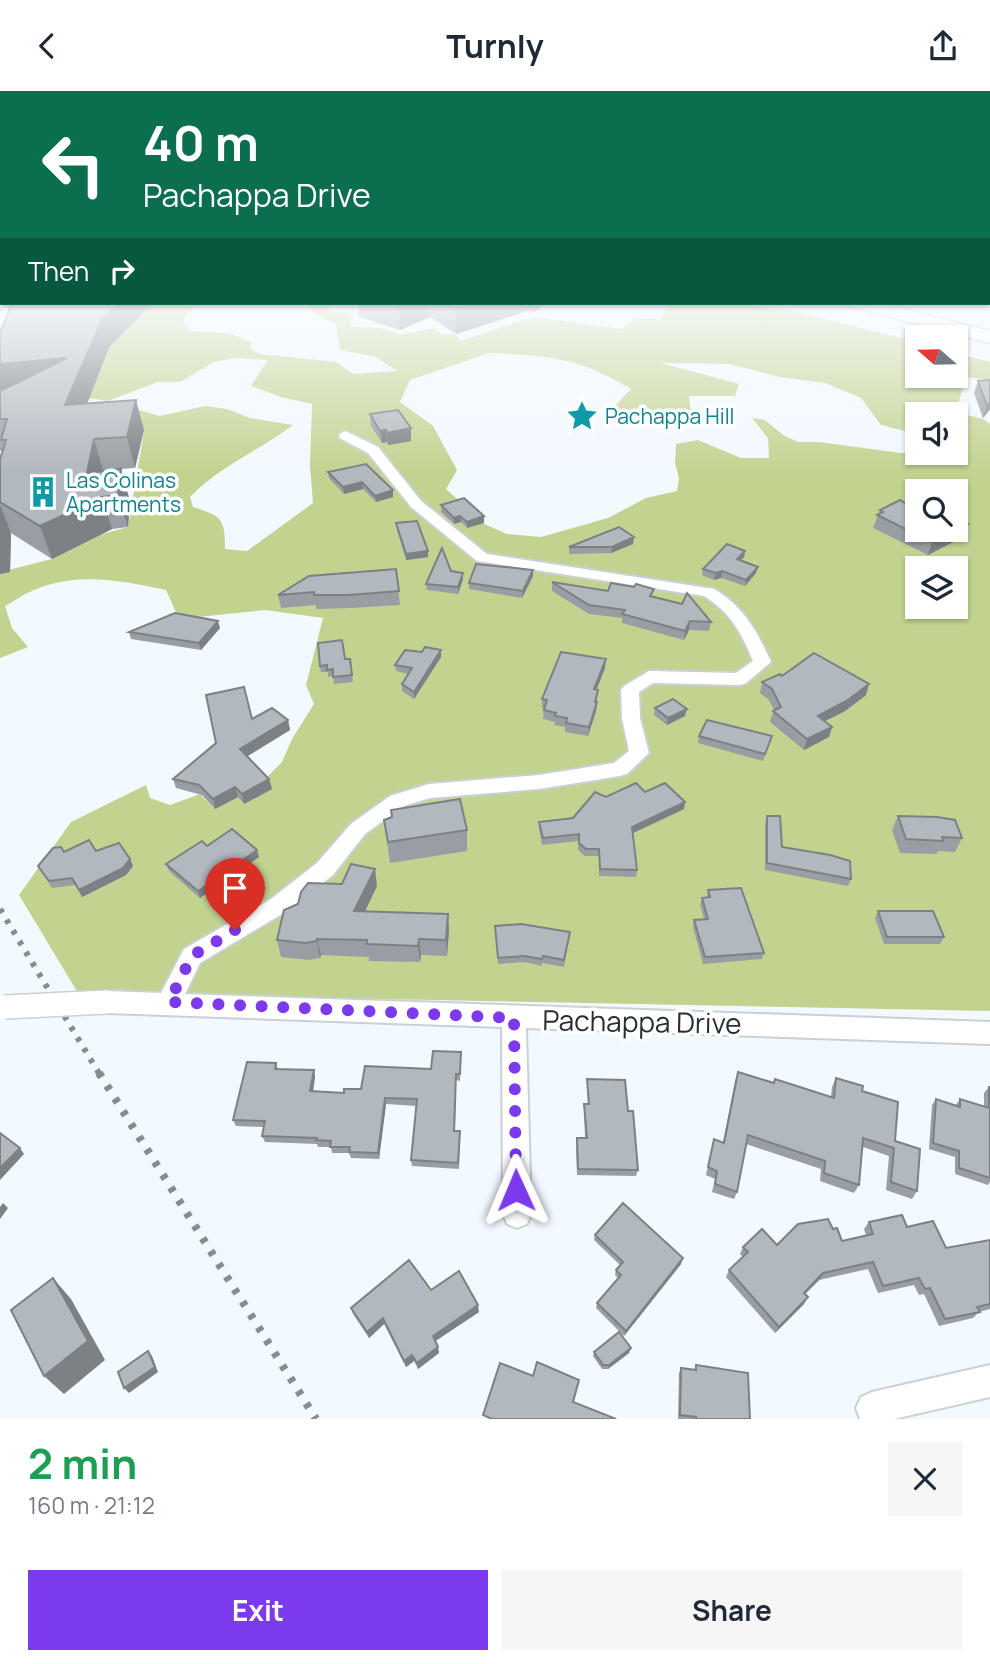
<!DOCTYPE html>
<meta charset="utf-8">
<style>
body{margin:0;font-family:Manrope,sans-serif;background:#f6f6f7;color:#1f2937;height:100vh;display:flex;flex-direction:column;font-size:26px;white-space:nowrap}
*{box-sizing:border-box;margin:0}
p{font-size:23px;color:#747a83}
.icon{flex:none;width:38px;height:38px;fill:none;stroke:currentColor;stroke-width:2;stroke-linecap:round;stroke-linejoin:round}
.map{position:relative;height:1328px;overflow:hidden}
.drawer{display:flex;flex-direction:column;background:#fff;flex:1}
.drawer>*{flex:none}
.guide{position:absolute;left:0px;top:0px;width:990px;height:214px;box-shadow:0 2px 5px #0004;background:#0b6e4f;color:#fff;overflow:hidden}
.needle{width:46px;rotate:290deg}
.fabs{position:absolute;left:905px;top:234px;display:grid;gap:14px}
.fabs a{display:grid;place-items:center;width:63px;height:63px;border-radius:0px;background:#fff;box-shadow:0 2px 5px #0004;font-size:35px}
.pin{position:absolute;display:grid;place-items:center;width:60px;height:60px;color:#fff;margin:-72px -30px;border-radius:50% 50% 50% 0;rotate:-45deg;box-shadow:0 0 7px #0007}
.pin .icon{rotate:45deg}
.me{position:absolute;width:77px;margin:-38px;rotate:359deg;stroke-linejoin:round;filter:drop-shadow(0 0 5px #0008)}
.turn{display:flex;align-items:center;gap:24px;height:147px;padding:0 28px;font-size:32px}
.turn .icon{width:91px;height:91px;stroke-width:2.5}
.turn b{display:block;font-size:49px;line-height:60px}
.then{display:flex;align-items:center;height:66px;padding:0 28px;background:#0003;gap:14px;font-size:26px}
.round{display:grid;place-items:center;flex:none;width:74px;height:74px;border-radius:0px;background:#f6f6f7}
.overview{display:flex;align-items:center;justify-content:space-between;height:119px;padding:0 28px}
h1{font-size:42px;font-weight:700;line-height:52px;color:#1e9e55}
.primary-button{display:flex;gap:14px;margin-top:auto;padding:14px 28px}
.primary-button a{flex:1;height:80px;border-radius:0px;background:#7c3aed;color:#fff;font-size:28px;font-weight:700;line-height:80px;text-align:center}
.primary-button a+a{background:#f6f6f7;color:#1f2937}
header{display:flex;justify-content:space-between;align-items:center;height:91px;padding:0 28px;background:#fff;font-size:32px;font-weight:700}
.map>svg:first-child{display:block}
.green{fill:#c2d390;fill-rule:evenodd}
.lines{fill:none;stroke-linecap:round;stroke-linejoin:round}
.minor-casing{stroke:#c9d0d6;stroke-width:4}
.tertiary-casing{stroke:#c9d0d6;stroke-width:4}
.motorway-casing{stroke:#c9d0d6;stroke-width:3}
.minor{fill:#fff;fill-rule:evenodd}
.tertiary{fill:#fff;fill-rule:evenodd}
.motorway{fill:#fff;fill-rule:evenodd}
.rail-far2{stroke:#878c8f;stroke-width:2.5;stroke-dasharray:2 4.5;stroke-linecap:butt}
.rail-far1{stroke:#878c8f;stroke-width:6;stroke-dasharray:4.5 8;stroke-linecap:butt}
.rail{stroke:#878c8f;stroke-width:8;stroke-dasharray:5 10;stroke-linecap:butt}
.minor-bridge-casing{stroke:#c9d0d6;stroke-width:26;stroke-linecap:butt}
.minor-bridge{stroke:#fff;stroke-width:23}
.wall{fill:#989ea3}
.shaded-wall{fill:#7c8185}
.building{fill:#b1b8be;stroke:#7c8185;stroke-width:2}
.route{stroke:#7c3aed;stroke-width:12;stroke-dasharray:0 21.6}
.labels{text-anchor:middle;dominant-baseline:central;stroke-width:7;stroke-linejoin:round;paint-order:stroke}
.far-culture-label{font-size:21px;fill:#0d838f;stroke:#fff;text-anchor:start}
.near-street-label{font-size:28px;fill:#2b2e30;stroke:#fff}
</style>
<header><svg class="icon" aria-label="back" viewBox="0 0 24 24"><path d="M15 5l-7 7 7 7"/></svg>Turnly<svg class="icon" aria-label="share" viewBox="0 0 24 24"><path d="M12 15V3M7 8l5-5 5 5M5 13v7h14v-7"/></svg></header>
<div class="map">
<svg width="990" height="1328" viewBox="0 0 990 1328">
<rect width="100%" height="100%" fill="#f2f9ff"/>
<path class="green" d="M145,212H200L187,223L183,232L190,240L228,242L251,251V258L260,263L336,271L353,283L397,280L376,266L340,259L336,233L317,224L305,212H331L329,220L352,222L350,236L381,237L400,244L434,237L441,243H456L461,250L523,229L540,227L622,238L636,227L661,228L669,212H735L794,220L917,251V285H956V262L990,271V289L966,286L959,310L951,320L983,328L990,333V920L78,902L19,804L71,731L146,694L150,707L170,714L200,703L215,718L263,690L282,671L292,648L314,613L306,594L323,527L265,519L179,528L166,499C123,490 81,481 39,497C27,501 16,509 5,515L12,537L28,556L0,567V481L52,468L99,444L128,436L144,340L136,318L160,325L205,315L227,318L250,327L293,334C260,359 220,375 190,406L193,416C222,425 225,428 225,458L247,460L313,412L310,375L312,313L281,306L251,295L268,269L235,267L214,271L180,291H158L108,310L89,307L101,264ZM489,262C549,265 578,266 631,298L615,315C640,340 660,333 691,321L689,305H735L739,293L661,272L729,273L780,286L825,292L861,307L881,334L917,343V324H956V362H901L819,351H798L783,344L765,329L752,327L768,347L769,367H741L698,349L676,353L675,372L679,387L677,400L646,407L608,427L541,446L507,443L482,432L467,437L461,431L454,433L442,421L464,414L446,398L457,379L433,335L400,311L410,289ZM917,401H956V439H917ZM917,478H956V516H917Z"/>
<g class="lines">
<defs>
<g id="minor">
<path d="M345,340L378,356L421,410L487,463L714,498C744,516 757,540 771,571L746,592L740,594L653,592L639,601L640,627L649,662L627,683L620,685L539,698L430,707L404,715L365,743L333,784L287,820L200,872L185,903L990,931V953L526,937L531,1123L527,1133L517,1137L507,1133L503,1123L502,936L107,922L98,918L95,911L98,904L107,900L161,902L184,858L271,808L317,772L351,733L390,705L429,693L539,684L614,672L629,660L622,627L621,599L624,595L649,580L736,582L753,570C741,541 730,521 704,505L477,470L411,416L368,362L340,347L339,344Z"/>
<path d="M990,1274V1306L894,1328H860L856,1317L861,1306L872,1301Z"/>
</g>
<rect id="tertiary" x="0" y="199" width="2" height="8"/>
<path id="motorway" d="M850,212H880L990,240V252L852,216Z"/>
</defs>
<use href="#minor" class="minor-casing"/>
<use href="#tertiary" class="tertiary-casing"/>
<use href="#motorway" class="motorway-casing"/>
<use href="#minor" class="minor"/>
<use href="#tertiary" class="tertiary"/>
<use href="#motorway" class="motorway"/>
<path class="rail-far2" d="M0,220L3,212"/>
<path class="rail-far1" d="M0,818L100,984"/>
<path class="rail" d="M99,982L316,1328"/>
<defs>
<path id="minor-bridge" d="M5,916L107,911"/>
</defs>
<use href="#minor-bridge" class="minor-bridge-casing"/>
<use href="#minor-bridge" class="minor-bridge"/>
</g>
<g class="wall">
<path d="M12,212H153L109,256L87,313L144,339L135,377L103,379V380L130,410L128,436L112,438L52,468L11,442L10,481L0,483V368L3,359L0,360V242Z"/>
<path d="M358,212H545L535,221L527,220L456,243L430,226L400,239L359,226Z"/>
<path d="M978,290L990,318L983,327L974,302Z"/>
<path d="M370,323L411,337V350L388,354L387,351L382,352L371,335Z"/>
<path d="M366,373L393,406L376,411L363,398L344,403L329,387L328,381Z"/>
<path d="M441,414L484,432L467,437L461,431L454,433L441,421Z"/>
<path d="M880,419L963,446L928,464L873,437Z"/>
<path d="M396,432L428,466L406,469L397,439Z"/>
<path d="M633,453L611,462L569,463V456Z"/>
<path d="M745,460L744,466L740,470L756,482L745,495L721,487L714,489L702,484L703,478Z"/>
<path d="M396,478L400,514L351,517L316,518V514L281,517L278,504Z"/>
<path d="M451,480L463,482V488L458,503L427,499L426,493Z"/>
<path d="M533,485L522,507L469,498V492Z"/>
<path d="M552,491L608,500L653,506L711,531L709,540L689,539L684,549L622,532V527L589,523L552,500Z"/>
<path d="M220,537L201,559L131,548L129,541Z"/>
<path d="M441,566L414,608L402,600V593L408,583L396,580L395,574Z"/>
<path d="M350,568L353,591L334,593L333,585L328,586V581H321L320,575Z"/>
<path d="M605,577L597,598L598,599L596,620L588,645L565,641V636L554,634L555,631L543,628L544,618L542,617V608Z"/>
<path d="M782,585L866,604L845,620L825,630L832,636L829,646L804,659L770,631L773,620L774,619L769,609L760,602L762,591Z"/>
<path d="M655,617L685,625L667,634L654,624Z"/>
<path d="M252,628L288,629L290,639L247,665L269,688L272,698L244,713L238,706L215,718L202,704L176,697L173,688Z"/>
<path d="M699,645H772L763,670L698,652Z"/>
<path d="M645,701L685,711L684,718L633,742L637,779L636,786L599,785V765H585L578,759V750L542,754L539,738V731L573,727L606,706Z"/>
<path d="M767,725L782,756L851,788L848,795L765,779V732Z"/>
<path d="M898,725L962,747L955,761L938,760L937,763L900,762L892,739Z"/>
<path d="M384,729L467,739V760L390,772Z"/>
<path d="M207,755L257,759L259,766L200,807L169,780L166,773Z"/>
<path d="M96,760L130,768L133,775L126,784L82,806L75,794L52,797L38,775L64,761Z"/>
<path d="M377,795L365,820L449,839L447,865L421,864L420,871L369,870V866L321,864L320,867L309,869L281,866L277,849Z"/>
<path d="M708,799L764,862L762,868L703,873L693,836L694,829L704,828L700,814L702,807L707,806Z"/>
<path d="M878,820L944,846L940,853H884L875,827Z"/>
<path d="M495,835L570,841L564,876L542,872V875L524,871L498,873Z"/>
<path d="M461,961L460,990L456,989L455,1040L460,1046L459,1078L412,1075L411,1069L416,1015L386,1013L379,1068L351,1067L349,1062H332L331,1056H318L317,1053L265,1051L262,1045L264,1036L236,1035L233,1029L276,972L278,978L314,979L315,986L313,1000L344,1002L361,998L431,978Z"/>
<path d="M738,981L773,992L775,988L831,1006L832,996L836,987L862,1000L895,1050L917,1100L912,1108L886,1099L889,1065L863,1056L859,1094L854,1102L820,1090L821,1078L746,1053L737,1101L734,1108L712,1101L715,1088L706,1084L712,1056L714,1048L723,1051L735,990Z"/>
<path d="M587,988L628,1020L638,1079L636,1085L577,1084L576,1053L577,1047H585L584,1019V1013H588L587,995Z"/>
<path d="M989,996H990V1091L988,1094L955,1083V1066L929,1058L932,1014L936,1008L956,1014L960,1008L984,1015V1002Z"/>
<path d="M869,1131L907,1136L946,1157L990,1149V1218L979,1221L973,1227L939,1235L924,1203L919,1204L914,1194L878,1202L868,1178L819,1189L805,1203L804,1213L775,1242L726,1186L729,1179L743,1166L740,1163L743,1156L777,1154L833,1138L842,1150L866,1144L864,1138Z"/>
<path d="M595,1144L681,1173L624,1245L596,1217L597,1212L618,1187L615,1184L616,1179L620,1174L594,1149Z"/>
<path d="M431,1199L479,1221L435,1250L439,1262L418,1278L414,1270L406,1276L384,1233L369,1247L353,1223L351,1217Z"/>
<path d="M594,1261L629,1262L608,1278H602L593,1265Z"/>
<path d="M696,1274L750,1328H678L679,1282L681,1277L694,1279Z"/>
</g>
<g class="shaded-wall">
<path d="M120,212H153L109,256L75,344L0,302V273L102,228Z"/>
<path d="M402,212H429L430,226L400,239L399,213Z"/>
<path d="M471,212H527V220L456,243L455,217Z"/>
<path d="M536,212H545L535,221Z"/>
<path d="M136,309L144,339L135,377L127,346Z"/>
<path d="M990,311V318L983,327L987,315Z"/>
<path d="M411,337V350L388,354L387,342Z"/>
<path d="M386,339L387,351L382,352L380,340Z"/>
<path d="M94,348L103,379L98,408L102,406L112,438L52,468L40,435L87,382Z"/>
<path d="M121,378L130,410L128,436L118,404Z"/>
<path d="M362,391L363,398L344,403L343,396Z"/>
<path d="M393,399V406L376,411L375,405Z"/>
<path d="M0,414L11,442L10,481L0,483Z"/>
<path d="M460,425L461,431L454,433V427Z"/>
<path d="M484,425V432L467,437V431Z"/>
<path d="M968,433L963,446L928,464L932,451Z"/>
<path d="M634,446L633,453L611,462L612,456Z"/>
<path d="M428,460V466L406,469V463Z"/>
<path d="M745,460L744,466L735,475L737,468Z"/>
<path d="M758,476L756,482L745,495L746,489Z"/>
<path d="M533,479V485L522,507L523,500Z"/>
<path d="M722,480L721,487L714,489L716,482Z"/>
<path d="M463,482V488L458,503V496Z"/>
<path d="M218,530L220,537L201,559L199,552Z"/>
<path d="M690,530L689,539L684,549L685,540Z"/>
<path d="M441,559V566L414,608V601Z"/>
<path d="M606,568L605,577L593,607L594,598Z"/>
<path d="M869,593L866,604L845,620L815,635L818,625Z"/>
<path d="M597,611L596,620L588,645L589,636Z"/>
<path d="M687,618L685,625L667,634L668,627Z"/>
<path d="M288,629L290,639L243,668L240,658Z"/>
<path d="M832,636L829,646L804,659L807,648Z"/>
<path d="M269,688L272,698L244,713L242,703Z"/>
<path d="M235,696L238,706L215,718L213,708Z"/>
<path d="M685,711L684,718L631,743L632,736Z"/>
<path d="M257,759L259,766L200,807L198,800Z"/>
<path d="M130,768L133,775L126,784L82,806L79,799Z"/>
<path d="M375,778L377,795L357,837L354,820Z"/>
<path d="M448,823L449,839L447,865L446,849Z"/>
<path d="M317,848L321,864L320,867L317,850Z"/>
<path d="M419,848L421,864L420,871L418,855Z"/>
<path d="M314,979L315,986L312,1007L310,1000Z"/>
<path d="M385,1007L386,1013L379,1068L378,1062Z"/>
<path d="M20,1057L24,1063L0,1089V1077Z"/>
<path d="M3,1112L8,1117L0,1128V1116Z"/>
<path d="M683,1167L681,1173L624,1245L626,1240Z"/>
<path d="M823,1182L819,1189L800,1208L804,1202Z"/>
<path d="M53,1187L71,1208L105,1269L64,1303L44,1285Z"/>
<path d="M808,1206L804,1213L775,1242L779,1236Z"/>
<path d="M478,1214L479,1221L434,1251L433,1245Z"/>
<path d="M383,1227L384,1233L369,1247L367,1241Z"/>
<path d="M438,1256L439,1262L418,1278L417,1272Z"/>
<path d="M631,1257L629,1262L608,1278L609,1274Z"/>
<path d="M148,1260L152,1265L158,1281L129,1302L124,1297Z"/>
<path d="M412,1264L414,1270L406,1276L404,1270Z"/>
</g>
<g class="building">
<path d="M12,212H120L102,228L65,314L136,309L127,346L94,348L87,382L121,378L118,404L102,406L40,435L0,411V368L6,349H1L7,328H0V300L67,267L0,273V242Z"/>
<path d="M447,212H471L455,217Z"/>
<path d="M990,289V311L987,315L978,290Z"/>
<path d="M398,319L411,337L387,342L386,339L380,340L370,323Z"/>
<path d="M366,373L393,399L375,405L362,391L343,396L328,381Z"/>
<path d="M464,407L484,425L467,431L460,425L454,427L441,414Z"/>
<path d="M913,407L917,409V439H955L932,451L877,424L883,421L880,419L900,409L905,412Z"/>
<path d="M956,427L968,433L956,439Z"/>
<path d="M417,430L428,460L406,463L396,432Z"/>
<path d="M619,436L634,446L612,456H569Z"/>
<path d="M727,453L745,460L737,468L758,476L746,489L722,480L716,482L703,478Z"/>
<path d="M442,457L451,480L463,482L458,496L426,493Z"/>
<path d="M476,473L533,479L523,500L469,492Z"/>
<path d="M396,478L399,500L349,504H314V501L278,504L309,485Z"/>
<path d="M552,491L608,500L611,492L634,496L636,493L654,498L650,505L682,513L687,502L711,531L690,530L685,540L622,523L625,519L589,514Z"/>
<path d="M175,522L218,530L199,552L129,541Z"/>
<path d="M342,549L345,568H350L352,584L333,586V578L327,579V574L320,575L318,552Z"/>
<path d="M425,556L441,559L414,601L402,593L412,577L395,574L405,559L422,561Z"/>
<path d="M561,561L606,568L594,598L598,599L595,611H597L589,636L566,632L567,627L555,625L556,622L544,619L547,609L542,608Z"/>
<path d="M814,562L869,593L848,609L818,625L832,636L807,648L773,620L781,616L772,598L762,591L780,583L782,585Z"/>
<path d="M244,596L252,628L272,617L288,629L240,658L269,688L242,703L235,696L213,708L199,694L173,688L216,652L206,604Z"/>
<path d="M673,608L687,618L668,627L655,617Z"/>
<path d="M707,629L772,645L765,663L699,645Z"/>
<path d="M636,692L645,701L665,692L685,711L632,736L637,779L600,778L599,758H586L579,752V743L543,747L539,731L573,727L595,701L606,706Z"/>
<path d="M460,708L467,739L388,751L384,729L392,726L391,719Z"/>
<path d="M767,725H780L782,756L830,764L850,770L851,788L767,772Z"/>
<path d="M898,725L937,726L955,729L962,747L942,746L943,750L906,748Z"/>
<path d="M232,738L257,759L198,800L166,773L202,750L207,755Z"/>
<path d="M89,749L96,760L119,752L130,768L123,777L79,799L72,787L49,790L38,775L53,757L61,756L64,761Z"/>
<path d="M351,773L375,778L354,820L448,823L446,849L419,848L418,855L367,853V849L317,848V850L305,852L277,849L284,819L298,813L301,801L308,792L342,793Z"/>
<path d="M741,797L764,862L705,866L694,829L708,828L702,807L710,806L708,799Z"/>
<path d="M878,820H933L944,846H887Z"/>
<path d="M521,833L570,841L564,869L543,865L542,868L524,865L498,867L495,835Z"/>
<path d="M433,960L461,961L460,983H456L454,1040H460L458,1072L411,1069L417,1008L385,1007L378,1062L349,1061L350,1056H330L331,1050L316,1049L317,1047L262,1045L265,1030L233,1029L247,971L276,972L275,978L314,979L310,1000L344,1002V998H361L365,975L431,978Z"/>
<path d="M738,981L774,992L775,988L834,1007L836,987L863,995L862,1000L898,1011L895,1050L920,1058L917,1100L891,1091L894,1057L863,1047L859,1094L824,1082L825,1070L748,1044L737,1101L715,1093L717,1080L708,1076L714,1048L724,1052Z"/>
<path d="M587,988L625,989L628,1020H633L638,1079L578,1078L577,1047H587L584,1013H589Z"/>
<path d="M989,996H990V1087L959,1077V1060L933,1052L936,1008L960,1016V1008L989,1017Z"/>
<path d="M0,1042L20,1057L0,1077Z"/>
<path d="M623,1112L683,1167L626,1240L597,1212L621,1184L616,1179L623,1171L595,1144Z"/>
<path d="M902,1124L907,1136L933,1130L946,1157L990,1149V1213L977,1216L980,1221L945,1228L930,1197L925,1198L919,1187L883,1195L873,1171L823,1182L804,1202L808,1206L779,1236L729,1179L748,1161L743,1156L762,1138L777,1154L798,1133L828,1128L833,1138L837,1137L842,1150L873,1143L869,1131Z"/>
<path d="M409,1169L431,1199L459,1180L478,1214L433,1245L438,1256L417,1272L412,1264L404,1270L383,1227L367,1241L351,1217Z"/>
<path d="M53,1187L88,1250L44,1285L11,1219Z"/>
<path d="M619,1241L631,1257L609,1274H603L594,1261Z"/>
<path d="M148,1260L155,1276L124,1297L118,1281Z"/>
<path d="M537,1271L579,1289L573,1311L616,1328H492L483,1324L500,1272L533,1285Z"/>
<path d="M696,1274L748,1282L750,1328H696V1326L680,1324L681,1277L696,1279Z"/>
</g>
<linearGradient id="sky" x2="0" y2="1"><stop stop-color="#8dc8ef"/><stop offset="0.51" stop-color="#f9fcff"/><stop offset="1" stop-color="#f9fcff" stop-opacity="0"/></linearGradient>
<rect width="990" height="381" fill="url(#sky)"/>
<g class="lines">
<path class="route" d="M235,839L192,865L169,911L514,927L516,1099"/>
</g>
<defs>
<symbol id="sight-bare" viewBox="-9 -9 18 18"><path d="M0-6L1.8-2.2L6-1.7L2.9 1.2L3.7 5.4L0 3.3L-3.7 5.4L-2.9 1.2L-6-1.7L-1.8-2.2Z" fill="#0f9aa8" stroke="#fff" stroke-width="2.5" paint-order="stroke"/></symbol>
<symbol id="building-bare" viewBox="-9 -9 18 18"><path d="M-4-6H4V6H1V3H-1V6H-4ZM-2.5-4.3h1.7v1.8h-1.7ZM.8-4.3h1.7v1.8H.8ZM-2.5-1h1.7V.8h-1.7ZM.8-1h1.7V.8H.8Z" fill="#0f9aa8" stroke="#fff" stroke-width="2.5" paint-order="stroke"/></symbol>
</defs>
<g fill-rule="evenodd">
<use href="#sight-bare" x="560" y="303" width="44" height="44"/>
<use href="#building-bare" x="21" y="379" width="44" height="44"/>
</g>
<g class="labels">
<g class="far-culture-label">
<text x="605" y="325">Pachappa Hill</text>
<text x="66" y="389">Las Colinas<tspan x="66" dy="24">Apartments</tspan></text>
</g>
<g class="near-street-label">
<text transform="translate(642 930) rotate(1)">Pachappa Drive</text>
</g>
</g>
</svg>
<div class="fabs">
<a><svg class="needle" viewBox="-14 -14 28 28"><path d="M0-13l5 13h-10z" fill="#e53935"/><path d="M0 13l5-13h-10z" fill="#747a83"/></svg></a>
<a><svg class="icon" aria-label="sound" viewBox="0 0 24 24"><path d="M4 9h4l5-4v14l-5-4H4zM17 9q2 3 0 6"/></svg></a>
<a><svg class="icon" aria-label="search" viewBox="0 0 24 24"><circle cx="10" cy="10" r="6"/><path d="M15 15l6 6"/></svg></a>
<a><svg class="icon" aria-label="layers" viewBox="0 0 24 24"><path d="M12 4l9 5-9 5-9-5zM3 14l9 5 9-5"/></svg></a>
</div>
<div class="pin" style="left:235px;top:839px;background:#d93025"><svg class="icon" aria-label="arrive" viewBox="0 0 24 24"><path d="M6 21V4h12l-3 4 3 4H6"/></svg></div>
<svg class="me" style="left:516px;top:1099px" viewBox="-20 -20 40 40"><path d="M0-17L14 15 0 8-14 15z" fill="#7c3aed" stroke="#fff" stroke-width="4"/></svg>
<div class="guide">
<div class="turn"><svg class="icon" aria-label="left" viewBox="0 0 24 24"><path d="M17 20v-9H6M10 6l-5 5 5 5"/></svg><div><b>40 m</b>Pachappa Drive</div></div>
<div class="then">Then<svg class="icon" aria-label="right" viewBox="0 0 24 24"><path d="M7 20v-9h11M14 6l5 5-5 5"/></svg></div>
</div>
</div>
<section class="drawer">
<div class="overview"><div><h1>2 min</h1><p>160 m · 21:12</p></div><a class="round"><svg class="icon" aria-label="close" viewBox="0 0 24 24"><path d="M6 6l12 12M18 6L6 18"/></svg></a></div>
<div class="primary-button"><a>Exit</a><a>Share</a></div>
</section>
